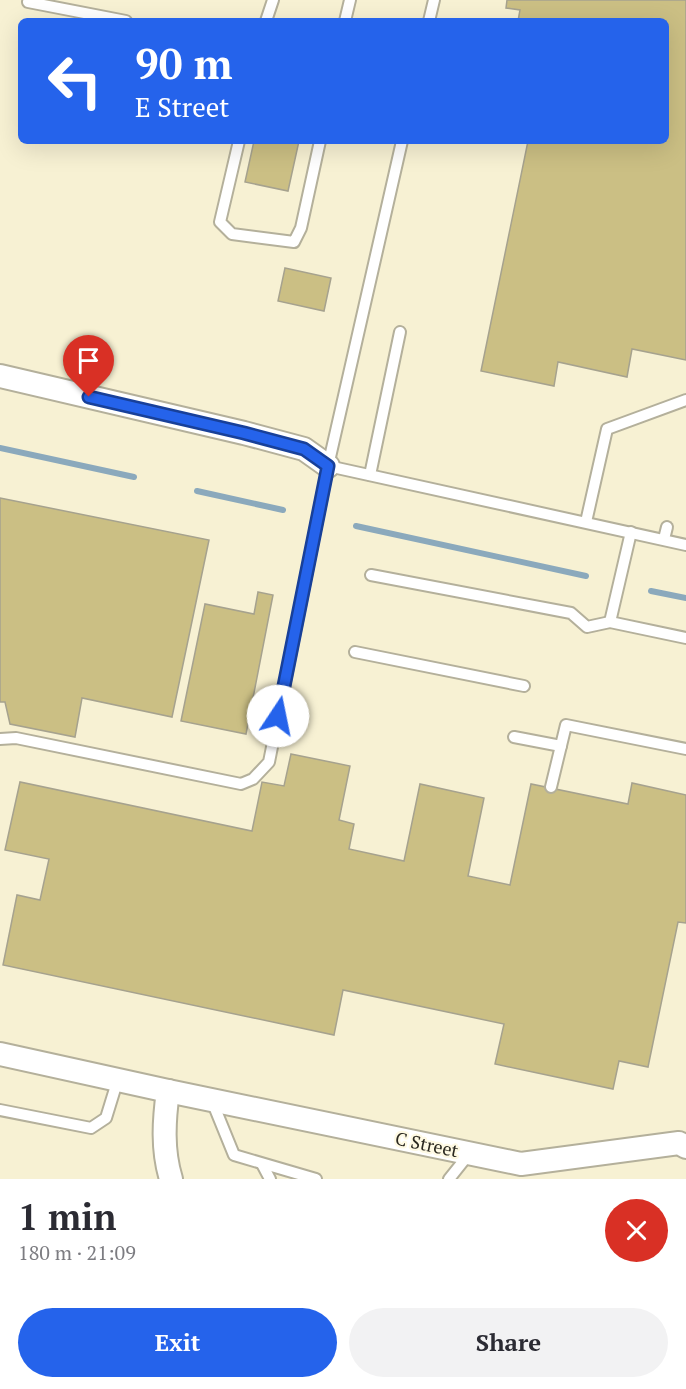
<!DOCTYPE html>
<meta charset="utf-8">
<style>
body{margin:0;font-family:"PT Serif",serif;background:#f2f2f3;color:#2b2b33;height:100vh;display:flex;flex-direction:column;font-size:22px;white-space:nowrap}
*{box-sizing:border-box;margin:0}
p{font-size:20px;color:#7c7c81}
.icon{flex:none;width:33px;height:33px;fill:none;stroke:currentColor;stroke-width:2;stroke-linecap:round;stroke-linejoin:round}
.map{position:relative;height:1179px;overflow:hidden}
.drawer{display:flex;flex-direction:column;background:#fff;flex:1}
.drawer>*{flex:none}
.top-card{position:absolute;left:18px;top:18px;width:651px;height:126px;border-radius:9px;box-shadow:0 6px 24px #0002;background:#2563eb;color:#fff;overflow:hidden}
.pin{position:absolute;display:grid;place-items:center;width:51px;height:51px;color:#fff;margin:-62px -26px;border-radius:50% 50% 50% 0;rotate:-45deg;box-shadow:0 0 6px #0007}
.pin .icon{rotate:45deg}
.me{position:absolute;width:66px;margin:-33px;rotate:11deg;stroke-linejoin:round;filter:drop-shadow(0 0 4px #0008)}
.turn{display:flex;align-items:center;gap:21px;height:126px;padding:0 18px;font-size:27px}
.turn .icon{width:78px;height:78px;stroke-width:2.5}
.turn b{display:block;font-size:42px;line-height:51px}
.round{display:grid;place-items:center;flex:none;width:63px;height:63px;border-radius:32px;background:#f2f2f3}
.headline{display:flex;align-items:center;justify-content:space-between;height:102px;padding:0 18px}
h1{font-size:36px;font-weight:600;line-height:45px}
.cta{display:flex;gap:12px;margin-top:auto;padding:12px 18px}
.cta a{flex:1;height:69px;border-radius:36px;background:#2563eb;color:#fff;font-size:24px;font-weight:600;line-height:69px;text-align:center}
.cta a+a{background:#f2f2f3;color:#2b2b33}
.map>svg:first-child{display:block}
.built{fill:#f7f1d3;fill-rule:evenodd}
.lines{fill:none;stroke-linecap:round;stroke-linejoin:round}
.stream{stroke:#8ba9bc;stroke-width:6}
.building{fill:#cbbf84;stroke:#a6a28e;stroke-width:1.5}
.lane-casing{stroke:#b4b09b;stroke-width:14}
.street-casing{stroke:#b4b09b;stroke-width:26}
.lane{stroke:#fff;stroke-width:10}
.street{stroke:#fff;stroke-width:22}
.route-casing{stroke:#184099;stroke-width:15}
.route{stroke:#2563eb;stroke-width:10}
.labels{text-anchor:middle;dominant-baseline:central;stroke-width:4.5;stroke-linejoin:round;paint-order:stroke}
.street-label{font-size:18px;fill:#2a2820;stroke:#fef9e3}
</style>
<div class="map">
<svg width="686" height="1179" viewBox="0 0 686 1179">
<rect width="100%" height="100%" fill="#fef9e3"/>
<path class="built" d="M0,0H686V1179H0ZM21,21H666V141H21Z"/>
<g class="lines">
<g class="stream">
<path d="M0,448L134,477"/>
<path d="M197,491L283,510"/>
<path d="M356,526L586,576"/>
<path d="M651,591L686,598"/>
</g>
</g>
<g class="building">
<path d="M507,0H686V360L632,349L627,377L558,362L554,386L481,371L528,141H666V21H518L520,10L506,8Z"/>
<path d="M254,141H299L288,191L245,182Z"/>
<path d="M285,268L331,278L324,311L278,301Z"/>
<path d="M0,498L209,540L172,717L82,698L75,737L10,724L5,702H0Z"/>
<path d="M258,592L273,595L246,734L181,721L205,604L254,614Z"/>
<path d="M291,754L350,766L339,820L354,824L349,849L404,861L420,784L484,798L468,876L510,885L531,784L628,804L632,783L686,795V923L678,922L648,1067L619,1061L613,1089L495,1064L504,1024L343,990L334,1035L3,965L17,895L40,900L49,859L5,850L20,782L252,831L262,782L284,786Z"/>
</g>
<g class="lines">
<defs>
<g id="lane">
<path d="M28,2L126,21"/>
<path d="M266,21L273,0"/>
<path d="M345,21L350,0"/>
<path d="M429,21L434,0"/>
<path d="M239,141L220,222L232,234L294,242L301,228L320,141"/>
<path d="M328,466L686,545"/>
<path d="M370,475L400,332"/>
<path d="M586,522L607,429L686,400"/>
<path d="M664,539L667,527"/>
<path d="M371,575L571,613L587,627L610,622L686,638"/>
<path d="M610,622L631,532"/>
<path d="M355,652L524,686"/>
<path d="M514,737L561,746"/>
<path d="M0,739L16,738L241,784L253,779L269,762L328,466L402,141"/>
<path d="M551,787L566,725L686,749"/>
<path d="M212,1101L234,1155L316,1179"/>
<path d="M0,1110L91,1128L106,1118L118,1079"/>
<path d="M262,1164L270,1179"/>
<path d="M449,1179L469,1154"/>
</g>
<g id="street">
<path d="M0,376L244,433L304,449L328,466"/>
<path d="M0,1054L168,1091L521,1164L679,1143L686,1147"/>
<path d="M168,1091C164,1120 162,1150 171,1179"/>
</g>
</defs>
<use href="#lane" class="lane-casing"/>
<use href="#street" class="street-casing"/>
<use href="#lane" class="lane"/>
<use href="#street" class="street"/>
</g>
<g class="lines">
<defs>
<path id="route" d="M89,397L244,433L304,449L328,466L278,716"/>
</defs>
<use href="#route" class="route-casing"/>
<use href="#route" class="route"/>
</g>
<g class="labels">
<g class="street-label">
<text transform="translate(427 1144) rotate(12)">C Street</text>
</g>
</g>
</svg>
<div class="pin" style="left:89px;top:397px;background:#d93025"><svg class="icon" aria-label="arrive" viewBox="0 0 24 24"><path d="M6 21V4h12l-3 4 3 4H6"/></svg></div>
<svg class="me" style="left:278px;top:716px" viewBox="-20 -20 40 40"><circle r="19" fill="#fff"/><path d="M0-13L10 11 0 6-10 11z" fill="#2563eb"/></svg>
<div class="top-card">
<div class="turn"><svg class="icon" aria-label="left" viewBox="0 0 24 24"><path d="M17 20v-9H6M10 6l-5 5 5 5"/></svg><div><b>90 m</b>E Street</div></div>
</div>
</div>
<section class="drawer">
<div class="headline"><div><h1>1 min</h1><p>180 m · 21:09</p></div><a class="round" style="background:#d93025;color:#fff"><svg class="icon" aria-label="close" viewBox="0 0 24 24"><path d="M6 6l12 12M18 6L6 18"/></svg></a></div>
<div class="cta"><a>Exit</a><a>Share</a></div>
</section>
